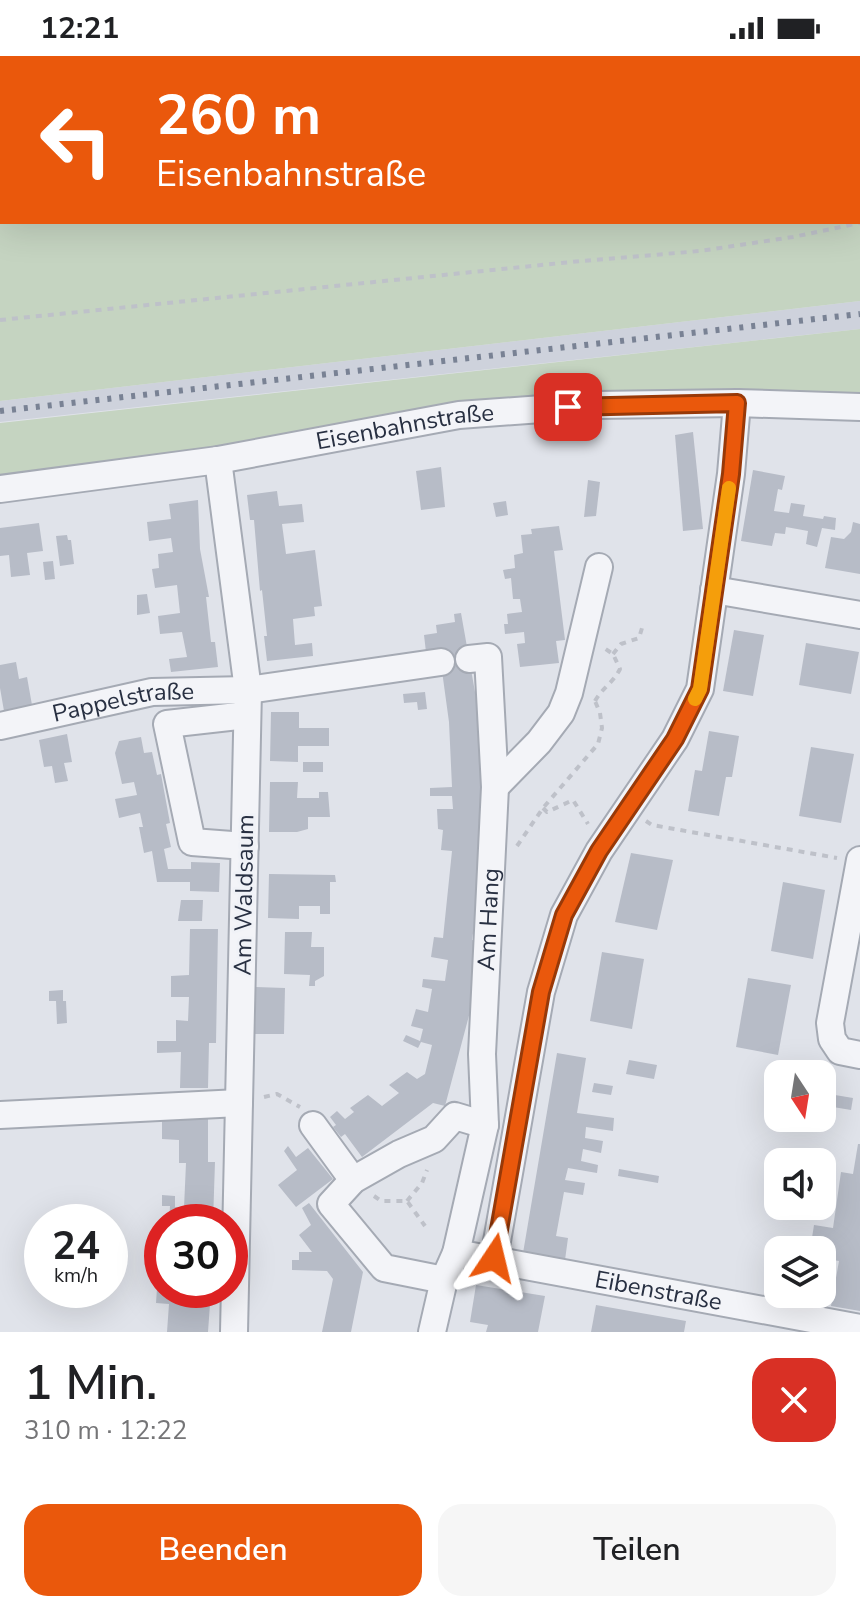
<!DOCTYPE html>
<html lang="de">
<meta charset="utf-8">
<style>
body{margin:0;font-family:"Nunito Sans",sans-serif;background:#f6f6f6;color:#202124;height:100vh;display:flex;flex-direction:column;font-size:30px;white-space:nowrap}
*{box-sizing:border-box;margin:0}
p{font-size:26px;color:#757577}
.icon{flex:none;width:44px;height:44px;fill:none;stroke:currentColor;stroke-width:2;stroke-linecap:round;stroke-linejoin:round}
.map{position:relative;height:1276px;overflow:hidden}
.side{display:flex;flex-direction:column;background:#fff;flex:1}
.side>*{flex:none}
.hud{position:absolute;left:0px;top:0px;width:860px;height:168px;box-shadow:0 8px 32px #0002;background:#ea580c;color:#fff;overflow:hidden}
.needle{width:52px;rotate:168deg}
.fabs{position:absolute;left:764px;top:1004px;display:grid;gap:16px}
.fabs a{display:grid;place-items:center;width:72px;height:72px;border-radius:16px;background:#fff;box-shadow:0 8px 32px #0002;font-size:40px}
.speed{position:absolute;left:24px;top:1148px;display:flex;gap:16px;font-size:40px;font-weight:700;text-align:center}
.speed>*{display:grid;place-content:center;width:104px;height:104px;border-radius:50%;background:#fff;box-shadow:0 8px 32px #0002;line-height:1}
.speed small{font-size:20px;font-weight:400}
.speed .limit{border:12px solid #d22;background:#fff;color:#111}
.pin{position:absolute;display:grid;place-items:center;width:68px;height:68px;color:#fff;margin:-34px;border-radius:16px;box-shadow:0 4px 12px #0006}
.me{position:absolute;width:88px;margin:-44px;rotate:10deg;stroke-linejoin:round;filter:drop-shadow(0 0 6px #0008)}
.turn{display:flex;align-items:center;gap:28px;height:168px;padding:0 24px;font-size:36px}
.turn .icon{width:104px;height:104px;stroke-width:2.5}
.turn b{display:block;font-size:56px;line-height:68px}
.round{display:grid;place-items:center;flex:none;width:84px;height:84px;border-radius:24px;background:#f6f6f6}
.head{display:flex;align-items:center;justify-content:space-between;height:136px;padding:0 24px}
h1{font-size:48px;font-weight:600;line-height:60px}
.button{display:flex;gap:16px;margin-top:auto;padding:16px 24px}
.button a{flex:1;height:92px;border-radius:24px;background:#ea580c;color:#fff;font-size:32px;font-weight:600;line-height:92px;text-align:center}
.button a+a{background:#f6f6f6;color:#202124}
.status{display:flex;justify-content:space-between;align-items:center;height:56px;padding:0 40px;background:#fff;direction:ltr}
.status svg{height:22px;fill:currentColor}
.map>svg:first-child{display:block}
.built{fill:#ced2dc}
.green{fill:#c5d4c1;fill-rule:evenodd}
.building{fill:#b7bcc7}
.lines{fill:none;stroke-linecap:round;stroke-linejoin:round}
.street-casing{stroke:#a5aab4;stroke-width:30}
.path{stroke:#bec1c9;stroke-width:4;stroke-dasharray:6 6;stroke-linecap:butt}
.street{stroke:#f3f4f8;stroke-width:26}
.rail{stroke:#798294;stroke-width:6;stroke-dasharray:4 8;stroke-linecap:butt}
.route-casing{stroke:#983908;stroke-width:20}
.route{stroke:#ea580c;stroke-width:14}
.slow{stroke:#f59e0b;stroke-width:14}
.labels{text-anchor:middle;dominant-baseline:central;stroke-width:6;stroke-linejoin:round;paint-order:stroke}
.street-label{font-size:24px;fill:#283042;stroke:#f0f2f7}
</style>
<div class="status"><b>12:21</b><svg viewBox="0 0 49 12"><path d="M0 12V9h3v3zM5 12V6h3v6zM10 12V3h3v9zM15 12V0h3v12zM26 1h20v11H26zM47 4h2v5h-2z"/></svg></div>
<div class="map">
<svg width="860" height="1276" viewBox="0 0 860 1276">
<rect width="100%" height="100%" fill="#e0e3ea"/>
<path class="built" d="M860,245V273L0,366V345Z"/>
<g class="green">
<path d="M0,0H860V245L0,345ZM2,2H858V166H2Z"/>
<path d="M860,273V341L246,387L0,420V367Z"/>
</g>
<g class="building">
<path d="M693,376L703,473L683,475L675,379Z"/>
<path d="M441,411L445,451L421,454L416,415Z"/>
<path d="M753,414L785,420L782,434L778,433L774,455L789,457L791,447L805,449L803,460L823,463L824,460L836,462L835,474L822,472L817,491L806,488L808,475L786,471L785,478L775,477L772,490L741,485Z"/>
<path d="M588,424L600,426L596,460L584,461Z"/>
<path d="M277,435L279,450L302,448L304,466L282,468L286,498L315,494L322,550L314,551L315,560L293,563L295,589L312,587L313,600L267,605L264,580H267L262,534L260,535L254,464H250L247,439Z"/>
<path d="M198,444L200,493L209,541H206L211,586H215L218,611L171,616L169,603L187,601L182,576L160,578L158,560L180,557L177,529L155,532L152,513L159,512L158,498L173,496L171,482L149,485L147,466L171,463L169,448Z"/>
<path d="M506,445L508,459L496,461L493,447Z"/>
<path d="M853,466L860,468V518L825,512L831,481L844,483L851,476Z"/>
<path d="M39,467L43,495L27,497L30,519L11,521L9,499L0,500V472Z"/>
<path d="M559,470L563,494L554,495L565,584L556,585L559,607L520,611L517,588L525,587L524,576L505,578L504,568H508L507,558L522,556L520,543H513L511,522L505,523L503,514L515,512L514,499L523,497L521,479L532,478L531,473Z"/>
<path d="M67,479L68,484H71L74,508L60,510L56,480Z"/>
<path d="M53,505L55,523L45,524L43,506Z"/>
<path d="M147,538L150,557L137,559V539Z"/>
<path d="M461,557L478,653L481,743L477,850L472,884L480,885L471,952L445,1050L433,1047L362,1101L345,1078L341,1081L333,1071L336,1069L330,1061L337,1055L345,1063L354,1056L350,1052L368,1039L382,1050L399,1037L389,1029L407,1016L417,1023L425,1018L432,989L421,986L418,992L403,985L406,979L420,985L423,973L411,970L416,953L428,956L432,933L422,931L423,923L445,925L448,904L431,901L434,881L443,882L452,795L441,794L443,774L438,773L437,753H453L452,740H430V732L452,731L449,666L439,593L426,596L424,579L437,577L436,569L455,566L454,558Z"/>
<path d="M734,574L764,579L753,640L723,635Z"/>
<path d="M806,587L859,596L851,638L799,629Z"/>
<path d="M16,606L19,623L27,621L32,649L4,655L0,632V609Z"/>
<path d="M425,636L427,653L418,654L417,646L404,647L403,638Z"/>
<path d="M271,656H299V672H329V690H298V706L270,705Z"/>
<path d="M709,675L739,680L732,721H726L719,760L688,755L695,714L702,715Z"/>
<path d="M67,678L72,706L64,707L68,725L55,727L52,710L44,711L39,684Z"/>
<path d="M141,681L144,697L152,696L157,719L161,718L170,767L166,768L171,791L164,793L168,813H191V806L220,807L219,836L190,835V826H157L152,795L144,797L139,771H143L140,757L119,762L115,743L137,739L134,726L122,728L115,697L119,685Z"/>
<path d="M811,691L854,698L841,767L799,760Z"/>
<rect x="303" y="706" width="20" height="10"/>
<path d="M270,726H298L297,742H319V736H328L330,761H308V773L297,776H269Z"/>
<path d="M631,797L673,804L657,874L615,866Z"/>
<path d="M269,818L335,819L336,826H330V858H320V850H299V863L268,862Z"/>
<path d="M783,826L825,834L813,903L771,895Z"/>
<path d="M181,844H203L202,865H178Z"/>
<path d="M190,873H218L216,987H209L208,1032H180L181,996L157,997V985H176V964L188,965L189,941H171V920L189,919Z"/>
<path d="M285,876H312L311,891H324V920L315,925V930H309L310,919L284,918Z"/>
<path d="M602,896L644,903L632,973L590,965Z"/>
<path d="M748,922L791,929L778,999L736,991Z"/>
<path d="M256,931L285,932L284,978H255Z"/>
<path d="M63,934V945H66L67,967L57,968L56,945H49V935Z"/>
<path d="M557,997L586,1002L577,1057L614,1062L613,1075L586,1071L585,1082L603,1085L601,1097L583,1093L581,1105L598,1109L597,1117L568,1112L565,1124L585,1127L583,1139L564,1136L556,1180L568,1182L565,1204L523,1197Z"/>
<path d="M629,1004L657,1009L654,1023L626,1018Z"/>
<path d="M594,1027L613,1030L611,1039L592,1036Z"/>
<path d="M835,1039L853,1042L851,1054L833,1051Z"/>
<path d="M162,1061H208V1106H215L213,1166H169L170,1150H162V1139L175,1140V1151L184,1152L186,1107H179V1084L162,1083Z"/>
<path d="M858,1088H860V1255L831,1250L839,1205L827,1203L829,1191L811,1188L814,1169L833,1172L841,1116L853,1118Z"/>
<path d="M288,1090L296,1101L308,1092L333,1123L296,1151L278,1129L297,1114L284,1095Z"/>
<path d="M619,1113L659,1120L658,1127L618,1120Z"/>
<path d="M309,1147L363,1216L351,1276H322L333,1223L327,1215L292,1214V1204H299V1196H312L299,1179L311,1169L302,1152Z"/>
<path d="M158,1217H162V1234H211L208,1276H167L169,1248L156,1247Z"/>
<path d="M476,1229L545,1240L538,1276H486L488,1269L470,1266Z"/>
<path d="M596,1249L686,1265L684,1276H591Z"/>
</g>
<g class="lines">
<defs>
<g id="street">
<path d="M218,404L248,634L234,1276"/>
<path id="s1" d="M0,433L218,404L459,359L596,349L737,347L860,351"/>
<path d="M714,534L860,559"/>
<path id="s2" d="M0,670L152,636L248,634L441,606"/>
<path d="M495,731L539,686L561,657L569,637L599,511"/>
<path d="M245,790L192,786L167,668L247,659"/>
<path d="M860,804L830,967L832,983L840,995L860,999"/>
<path d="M0,1059L239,1047"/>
<path d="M313,1069L353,1124"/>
<path id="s3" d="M456,1197L860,1272"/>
<path d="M494,1202L541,936L564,859L599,795L675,683L700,633L731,418L737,347"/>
<path d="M444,1224L384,1212L331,1148L353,1124L399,1098L434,1083L455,1060L485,1069"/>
<path id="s4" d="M432,1276L444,1224L456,1197L485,1069L482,998L495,731L488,601L469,603"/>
</g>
</defs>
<use href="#street" class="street-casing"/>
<g class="path">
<path d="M0,264L581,205L700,195L793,181L860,167"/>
<path d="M613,598L621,588L639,582L642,572"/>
<path d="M595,645C602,632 613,627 620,613L613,598L604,592"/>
<path d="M543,752L547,756L573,744L588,768"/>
<path d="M646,765L652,769L837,802"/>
<path d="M517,790L543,752L598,688L602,672L600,657L595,645L591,644"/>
<path d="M264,1041L277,1038L300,1051"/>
<path d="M374,1140L381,1145H407L425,1170"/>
<path d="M407,1145L422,1127L427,1114"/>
</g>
<use href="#street" class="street"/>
<path class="rail" d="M0,355L860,258"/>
</g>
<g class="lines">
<defs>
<path id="route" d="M494,1202L541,936L564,859L599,795L675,683L700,633L731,418L737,347L568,351"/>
</defs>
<use href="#route" class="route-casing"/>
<use href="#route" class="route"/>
<path class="slow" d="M695,643L700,633L729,432"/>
</g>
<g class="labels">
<g class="street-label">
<text stroke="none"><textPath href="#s1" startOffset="410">Eisenbahnstraße</textPath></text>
<text stroke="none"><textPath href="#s2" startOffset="126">Pappelstraße</textPath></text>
<text transform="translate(244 839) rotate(-89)">Am Waldsaum</text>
<text stroke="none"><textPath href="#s4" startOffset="420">Am Hang</textPath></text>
<text stroke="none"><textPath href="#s3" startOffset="206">Eibenstraße</textPath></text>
</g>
</g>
</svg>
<div class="fabs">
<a><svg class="needle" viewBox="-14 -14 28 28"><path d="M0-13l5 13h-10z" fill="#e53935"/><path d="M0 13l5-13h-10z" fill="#757577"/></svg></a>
<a><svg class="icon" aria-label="sound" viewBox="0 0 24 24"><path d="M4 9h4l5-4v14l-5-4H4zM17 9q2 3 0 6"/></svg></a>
<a><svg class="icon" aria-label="layers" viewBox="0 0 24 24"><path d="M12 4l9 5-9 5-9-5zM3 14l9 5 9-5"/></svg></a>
</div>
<div class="speed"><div>24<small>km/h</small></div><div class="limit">30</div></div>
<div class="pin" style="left:568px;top:351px;background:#d93025"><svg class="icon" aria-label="arrive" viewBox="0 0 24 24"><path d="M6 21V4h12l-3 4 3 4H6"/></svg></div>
<svg class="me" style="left:494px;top:1202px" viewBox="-20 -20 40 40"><path d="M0-17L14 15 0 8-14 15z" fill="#ea580c" stroke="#fff" stroke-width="4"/></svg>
<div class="hud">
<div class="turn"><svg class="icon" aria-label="left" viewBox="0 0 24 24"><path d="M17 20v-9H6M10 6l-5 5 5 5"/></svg><div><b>260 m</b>Eisenbahnstraße</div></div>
</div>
</div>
<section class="side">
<div class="head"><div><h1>1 Min.</h1><p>310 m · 12:22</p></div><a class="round" style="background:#d93025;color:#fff"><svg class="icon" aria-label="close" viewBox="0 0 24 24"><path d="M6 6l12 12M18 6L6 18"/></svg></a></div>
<div class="button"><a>Beenden</a><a>Teilen</a></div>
</section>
